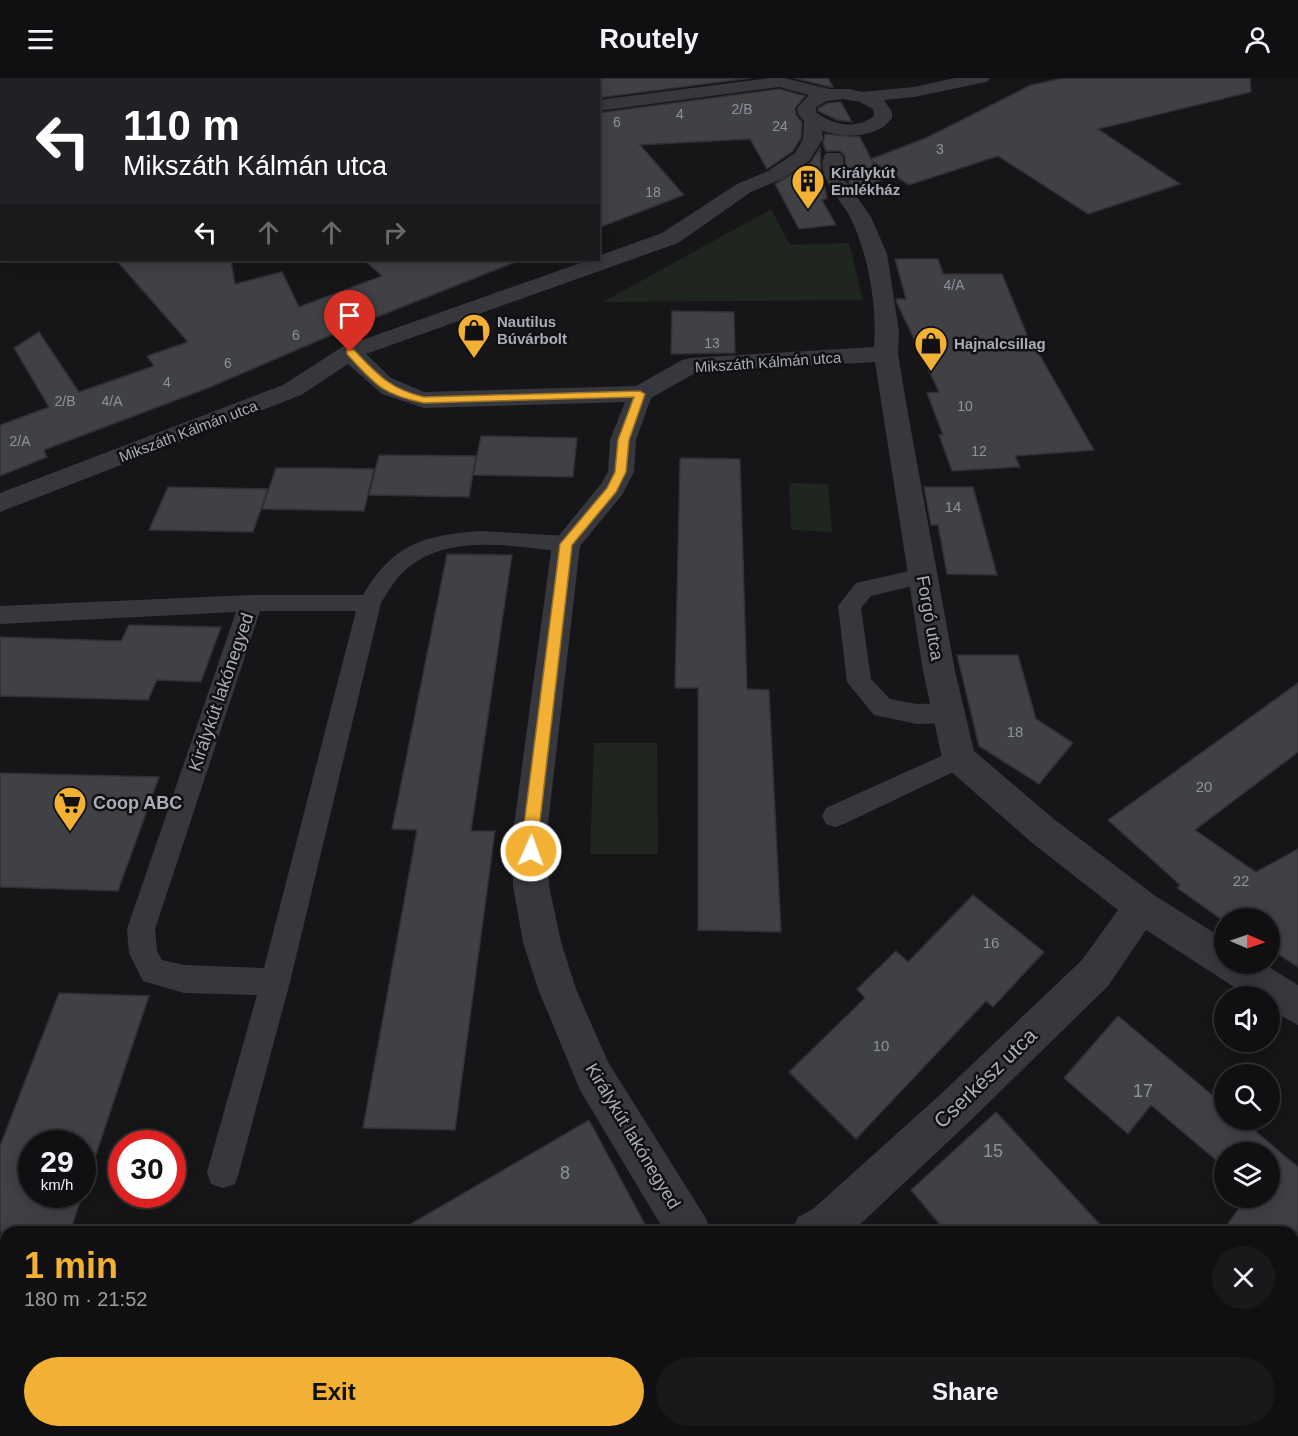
<!DOCTYPE html>
<meta charset="utf-8">
<style>
body{margin:0;font-family:Arial,sans-serif;background:#19191b;color:#f1f3f6;height:100vh;display:flex;flex-direction:column;font-size:22px;white-space:nowrap}
*{box-sizing:border-box;margin:0}
p{font-size:20px;color:#9c9d9f}
.icon{flex:none;width:33px;height:33px;fill:none;stroke:currentColor;stroke-width:2;stroke-linecap:round;stroke-linejoin:round}
.map{position:relative;flex:1;overflow:hidden}
.drawer{position:absolute;left:0px;top:1148px;width:1299px;height:212px;display:flex;flex-direction:column;background:#101012;border-radius:18px 18px 0 0;box-shadow:0 3px 15px #0003,0 0 0 2px #303032}
.drawer>*{flex:none}
.top-card{position:absolute;left:0px;top:0px;width:600px;height:183px;box-shadow:0 3px 15px #0003,0 0 0 2px #303032;background:#202124;color:#fff;overflow:hidden}
.needle{width:39px;rotate:92deg}
.tools{position:absolute;left:1214px;top:830px;display:grid;gap:12px}
.tools a{display:grid;place-items:center;width:66px;height:66px;border-radius:50%;background:#101012;box-shadow:0 3px 15px #0003,0 0 0 2px #303032;font-size:30px}
.speed{position:absolute;left:18px;top:1052px;display:flex;gap:12px;font-size:30px;font-weight:700;text-align:center}
.speed>*{display:grid;place-content:center;width:78px;height:78px;border-radius:50%;background:#101012;box-shadow:0 3px 15px #0003,0 0 0 2px #303032;line-height:1}
.speed small{font-size:15px;font-weight:400}
.speed .limit{border:9px solid #d22;background:#fff;color:#111}
.pin{position:absolute;display:grid;place-items:center;width:51px;height:51px;color:#fff;margin:-62px -26px;border-radius:50% 50% 50% 0;rotate:-45deg;box-shadow:0 0 6px #0007}
.pin .icon{rotate:45deg}
.me{position:absolute;width:66px;margin:-33px;rotate:2deg;stroke-linejoin:round;filter:drop-shadow(0 0 4px #0008)}
.turn{display:flex;align-items:center;gap:21px;height:126px;padding:0 24px;font-size:27px}
.turn .icon{width:78px;height:78px;stroke-width:2.5}
.turn b{display:block;font-size:42px;line-height:51px}
.lanes{display:flex;align-items:center;height:57px;padding:0 24px;background:#0003;justify-content:center;gap:30px;direction:ltr}
.lanes .off{opacity:.35}
.round{display:grid;place-items:center;flex:none;width:63px;height:63px;border-radius:32px;background:#19191b}
.overview{display:flex;align-items:center;justify-content:space-between;height:102px;padding:0 24px}
h1{font-size:36px;font-weight:600;line-height:45px;color:#f2b134}
.action{display:flex;gap:12px;margin-top:auto;padding:12px 24px}
.action a{flex:1;height:69px;border-radius:36px;background:#f2b134;color:#111;font-size:24px;font-weight:600;line-height:69px;text-align:center}
.action a+a{background:#19191b;color:#f1f3f6}
header{display:flex;justify-content:space-between;align-items:center;height:78px;padding:0 24px;background:#101012;font-size:27px;font-weight:600}
.map>svg:first-child{display:block}
.green{fill:#1e261f}
.building{fill:#404145;stroke:#303034;stroke-width:1.5;fill-rule:evenodd}
.lines{fill:none;stroke-linecap:round;stroke-linejoin:round}
.lane{fill:#37383d;fill-rule:evenodd}
.street{fill:#37383d;fill-rule:evenodd}
.route{fill:#f2b134;stroke:#9d7322;stroke-width:1.5}
.labels{text-anchor:middle;dominant-baseline:central;stroke-width:5;stroke-linejoin:round;paint-order:stroke}
.far-number-label{font-size:14px;fill:#8e929b}
.far-poi-label{font-size:15px;font-weight:bold;fill:#a8adb8;stroke:#111113;text-anchor:start}
.far-street-label{font-size:15px;fill:#a8adb8;stroke:#111113}
.number-label{font-size:15px;fill:#8e929b}
.street-label{font-size:18px;fill:#a8adb8;stroke:#111113}
.poi-label{font-size:18px;font-weight:bold;fill:#a8adb8;stroke:#111113;text-anchor:start}
.near-number-label{font-size:18px;fill:#8e929b}
.near-street-label{font-size:21px;fill:#a8adb8;stroke:#111113}
</style>
<header><svg class="icon" aria-label="menu" viewBox="0 0 24 24"><path d="M4 6h16M4 12h16M4 18h16"/></svg>Routely<svg class="icon" aria-label="person" viewBox="0 0 24 24"><circle cx="12" cy="8" r="4"/><path d="M4 21q1-7 8-7t8 7"/></svg></header>
<div class="map">
<svg width="1298" height="1358" viewBox="0 0 1298 1358">
<rect width="100%" height="100%" fill="#161618"/>
<g class="green">
<path d="M771,131L790,167L849,165L863,222L603,224Z"/>
<path d="M789,405L828,406L832,454L791,452Z"/>
<path d="M594,665H657L658,776H590Z"/>
</g>
<g class="building">
<path d="M598,0H751L598,20Z"/>
<path d="M794,0H828L833,9H830Z"/>
<path d="M1063,0H1250L1251,14L1098,51L1180,106L1088,136L998,78L909,107L872,83L883,102L854,112L847,101L845,78L840,73H826L823,66L825,56L860,59L871,81L926,60L1031,7Z"/>
<path d="M779,11L805,18L795,30L796,37L802,44L801,60L793,73L767,91L750,61L640,67L684,117L598,150V35Z"/>
<path d="M841,24L852,44L837,42L818,33V30L828,25Z"/>
<path d="M820,70L821,92L827,120L822,122L836,147L799,151L775,106L810,85Z"/>
<path d="M895,181H938L943,196H1002L1032,269H1035L1094,372L1015,378L1020,389L952,393L939,357H943L927,315L939,314L897,225L896,221H906Z"/>
<path d="M116,182H231L235,206L282,194L299,229L382,198L364,182L518,183L329,258L208,310L44,372L47,379L0,398V347L49,329L14,270L39,254L79,314L154,288L147,278L188,264Z"/>
<path d="M672,233L734,234L735,275L671,276Z"/>
<path d="M481,358L577,360L573,399L473,397Z"/>
<path d="M379,377L476,378L469,419L369,417Z"/>
<path d="M680,380L740,381L747,611L769,612L781,854L698,852V610H675Z"/>
<path d="M276,390H327L374,391L364,433L262,431Z"/>
<path d="M168,409L219,410L268,411L253,454L149,452Z"/>
<path d="M924,409H973L997,497L947,496L938,447H931Z"/>
<path d="M447,476L512,477L471,753H495L455,1052L363,1050L417,752L392,751Z"/>
<path d="M129,547L221,549L201,604L157,602L148,622L0,618V559L121,563Z"/>
<path d="M957,577H1018L1036,641L1073,665L1039,706L979,668Z"/>
<path d="M1298,605V674L1195,752L1256,794L1298,771V889L1269,870V840H1224V843L1177,810L1180,807L1108,742Z"/>
<path d="M0,695L159,699L118,813L0,809Z"/>
<path d="M973,817L1044,874L993,929L986,923L856,1061L789,994L865,920L857,911L896,873L908,884Z"/>
<path d="M59,915L149,918L70,1154H0V1068ZM32,1065H82V1116H32Z"/>
<path d="M1118,938L1224,1027V1041H1241L1298,1089V1154H1222L1247,1119H1269V1074H1224V1089L1151,1027L1128,1056L1064,1000Z"/>
<path d="M996,1034L1107,1154H946L911,1112Z"/>
<path d="M589,1042L649,1154H397Z"/>
</g>
<g class="lines">
<g class="lane">
<rect x="32" y="0" width="14" height="2"/>
<path d="M482,453L566,458L574,461L577,466L574,471L566,474C518,469 455,456 413,486C398,496 390,510 381,525L290,904L239,1094L235,1106L223,1110L211,1106L207,1094L257,917L184,915L143,903L129,875L127,851L236,534L0,546V528L251,517H363C394,465 424,457 482,453ZM260,533H356L264,890L184,887L162,882L157,873L155,851Z"/>
<path d="M922,490L930,492L933,498L930,504L871,518L861,530L871,601L890,621L917,626L949,625L958,628L961,635L958,642L949,645L917,646L874,637L847,604L838,528L856,505Z"/>
<path d="M959,670L968,673L972,680L968,687L844,746L835,749L826,746L822,738L826,730Z"/>
</g>
<g class="street">
<rect x="134" y="0" width="18" height="2"/>
<path d="M308,0H326L307,2Z"/>
<rect x="489" y="0" width="18" height="2"/>
<path d="M769,0H784L830,11H849L862,14L914,9L955,0H990L987,4L981,5L914,19L884,22L892,34V40C877,61 845,60 822,53L823,61L809,83L782,101L751,114L678,165L366,276L391,300L424,314L636,308L682,282L691,280L874,269C877,229 869,178 851,141C843,123 812,96 826,75H840L843,79L845,102L871,139L887,176L899,253L898,276L907,330L955,593L974,673L1055,742L1154,817L1224,861V885H1263L1298,907V947L1269,931V918H1248L1146,852L1108,908L970,1043L852,1154H791L798,1139L813,1131L942,1015L1082,882L1118,832L1031,764L947,690L942,680L923,593L875,284L697,294L651,320L636,362L634,394L622,417L580,468L547,755L549,808L561,864L576,911L608,984L705,1139L712,1154H665L580,1012L538,911L523,864L513,808V755L552,466L601,406L608,394L610,362L625,324L424,330L382,316L348,286L301,317L0,434V415L283,307L342,269L589,182H598V178L662,155L737,106L768,93L795,75L803,61L804,43L798,36L797,30L809,17L779,9L598,33V22ZM843,21L860,24L873,31L874,38C856,52 832,47 816,34V29L827,23Z"/>
<path d="M0,124H2L0,137Z"/>
<path d="M477,1353H530L528,1358H475Z"/>
</g>
</g>
<path class="route" d="M347,272H354C378,297 390,311 424,319L640,313L645,316L629,362L626,394L616,414L572,467L536,777L531,779L525,777L523,755L560,466L607,410L615,394L618,362L634,319L424,325C381,316 376,307 347,276Z"/>
<defs>
<symbol id="building-pin" viewBox="-11 -11 22 30"><path d="M0 17L-7.5 6A9.5 9.5 0 1 1 7.5 6Z" fill="#f2b134" stroke="#111113"/><path d="M-4-6H4V6H1V3H-1V6H-4ZM-2.5-4.3h1.7v1.8h-1.7ZM.8-4.3h1.7v1.8H.8ZM-2.5-1h1.7V.8h-1.7ZM.8-1h1.7V.8H.8Z" fill="#111"/></symbol>
<symbol id="shop-pin" viewBox="-11 -11 22 30"><path d="M0 17L-7.5 6A9.5 9.5 0 1 1 7.5 6Z" fill="#f2b134" stroke="#111113"/><path d="M-5-2.5h2.3a2.7 3.5 0 0 1 5.4 0H5L5.5 6h-11ZM-1.5-2.5h3a1.5 2.3 0 0 0-3 0Z" fill="#111"/></symbol>
<symbol id="supermarket-pin" viewBox="-11 -11 22 30"><path d="M0 17L-7.5 6A9.5 9.5 0 1 1 7.5 6Z" fill="#f2b134" stroke="#111113"/><path d="M-6-5.5h2.5l.6 2H6L4.5 2H-2.5L-4.4-4H-6ZM-1.5 3.2a1.3 1.3 0 1 0 .1 0ZM3 3.2a1.3 1.3 0 1 0 .1 0Z" fill="#111"/></symbol>
</defs>
<g fill-rule="evenodd">
<use href="#building-pin" x="789" y="84" width="38" height="52"/>
<use href="#shop-pin" x="455" y="233" width="38" height="52"/>
<use href="#shop-pin" x="912" y="246" width="38" height="52"/>
<use href="#supermarket-pin" x="51" y="706" width="38" height="52"/>
</g>
<g class="labels">
<g class="far-number-label">
<text x="742" y="31">2/B</text>
<text x="680" y="36">4</text>
<text x="617" y="44">6</text>
<text x="780" y="48">24</text>
<text x="940" y="71">3</text>
<text x="653" y="114">18</text>
<text x="954" y="207">4/A</text>
<text x="296" y="257">6</text>
<text x="712" y="265">13</text>
<text x="228" y="285">6</text>
<text x="167" y="304">4</text>
<text x="65" y="323">2/B</text>
<text x="112" y="323">4/A</text>
<text x="965" y="328">10</text>
<text x="20" y="363">2/A</text>
<text x="979" y="373">12</text>
</g>
<g class="far-poi-label">
<text x="831" y="94">Királykút<tspan x="831" dy="17">Emlékház</tspan></text>
<text x="497" y="243">Nautilus<tspan x="497" dy="17">Búvárbolt</tspan></text>
<text x="954" y="265">Hajnalcsillag</text>
</g>
<g class="far-street-label">
<text transform="translate(768 284) rotate(-4)">Mikszáth Kálmán utca</text>
<text transform="translate(188 353) rotate(-21)">Mikszáth Kálmán utca</text>
</g>
<g class="number-label">
<text x="953" y="428">14</text>
<text x="1015" y="653">18</text>
<text x="1204" y="708">20</text>
<text x="1241" y="802">22</text>
<text x="991" y="864">16</text>
<text x="881" y="967">10</text>
</g>
<g class="street-label">
<text transform="translate(930 540) rotate(80)">Forgó utca</text>
<text transform="translate(221 614) rotate(-71)">Királykút lakónegyed</text>
<text transform="translate(633 1058) rotate(59)">Királykút lakónegyed</text>
</g>
<g class="poi-label">
<text x="93" y="725">Coop ABC</text>
</g>
<g class="near-number-label">
<text x="1143" y="1013">17</text>
<text x="993" y="1073">15</text>
<text x="565" y="1095">8</text>
</g>
<g class="near-street-label">
<text transform="translate(985 1000) rotate(-44)">Cserkész utca</text>
</g>
</g>
</svg>
<div class="tools">
<a><svg class="needle" viewBox="-14 -14 28 28"><path d="M0-13l5 13h-10z" fill="#e53935"/><path d="M0 13l5-13h-10z" fill="#9c9d9f"/></svg></a>
<a><svg class="icon" aria-label="sound" viewBox="0 0 24 24"><path d="M4 9h4l5-4v14l-5-4H4zM17 9q2 3 0 6"/></svg></a>
<a><svg class="icon" aria-label="search" viewBox="0 0 24 24"><circle cx="10" cy="10" r="6"/><path d="M15 15l6 6"/></svg></a>
<a><svg class="icon" aria-label="layers" viewBox="0 0 24 24"><path d="M12 4l9 5-9 5-9-5zM3 14l9 5 9-5"/></svg></a>
</div>
<div class="speed"><div>29<small>km/h</small></div><div class="limit">30</div></div>
<div class="pin" style="left:350px;top:274px;background:#d93025"><svg class="icon" aria-label="arrive" viewBox="0 0 24 24"><path d="M6 21V4h12l-3 4 3 4H6"/></svg></div>
<svg class="me" style="left:531px;top:773px" viewBox="-20 -20 40 40"><circle r="17" fill="#f2b134" stroke="#fff" stroke-width="3"/><path d="M0-11L8 9 0 5-8 9z" fill="#fff"/></svg>
<div class="top-card">
<div class="turn"><svg class="icon" aria-label="left" viewBox="0 0 24 24"><path d="M17 20v-9H6M10 6l-5 5 5 5"/></svg><div><b>110 m</b>Mikszáth Kálmán utca</div></div>
<div class="lanes"><svg class="icon" aria-label="left" viewBox="0 0 24 24"><path d="M17 20v-9H6M10 6l-5 5 5 5"/></svg><svg class="icon off" aria-label="ahead" viewBox="0 0 24 24"><path d="M12 20V5M6 11l6-6 6 6"/></svg><svg class="icon off" aria-label="ahead" viewBox="0 0 24 24"><path d="M12 20V5M6 11l6-6 6 6"/></svg><svg class="icon off" aria-label="right" viewBox="0 0 24 24"><path d="M7 20v-9h11M14 6l5 5-5 5"/></svg></div>
</div>
<section class="drawer">
<div class="overview"><div><h1>1 min</h1><p>180 m · 21:52</p></div><a class="round"><svg class="icon" aria-label="close" viewBox="0 0 24 24"><path d="M6 6l12 12M18 6L6 18"/></svg></a></div>
<div class="action"><a>Exit</a><a>Share</a></div>
</section>
</div>
